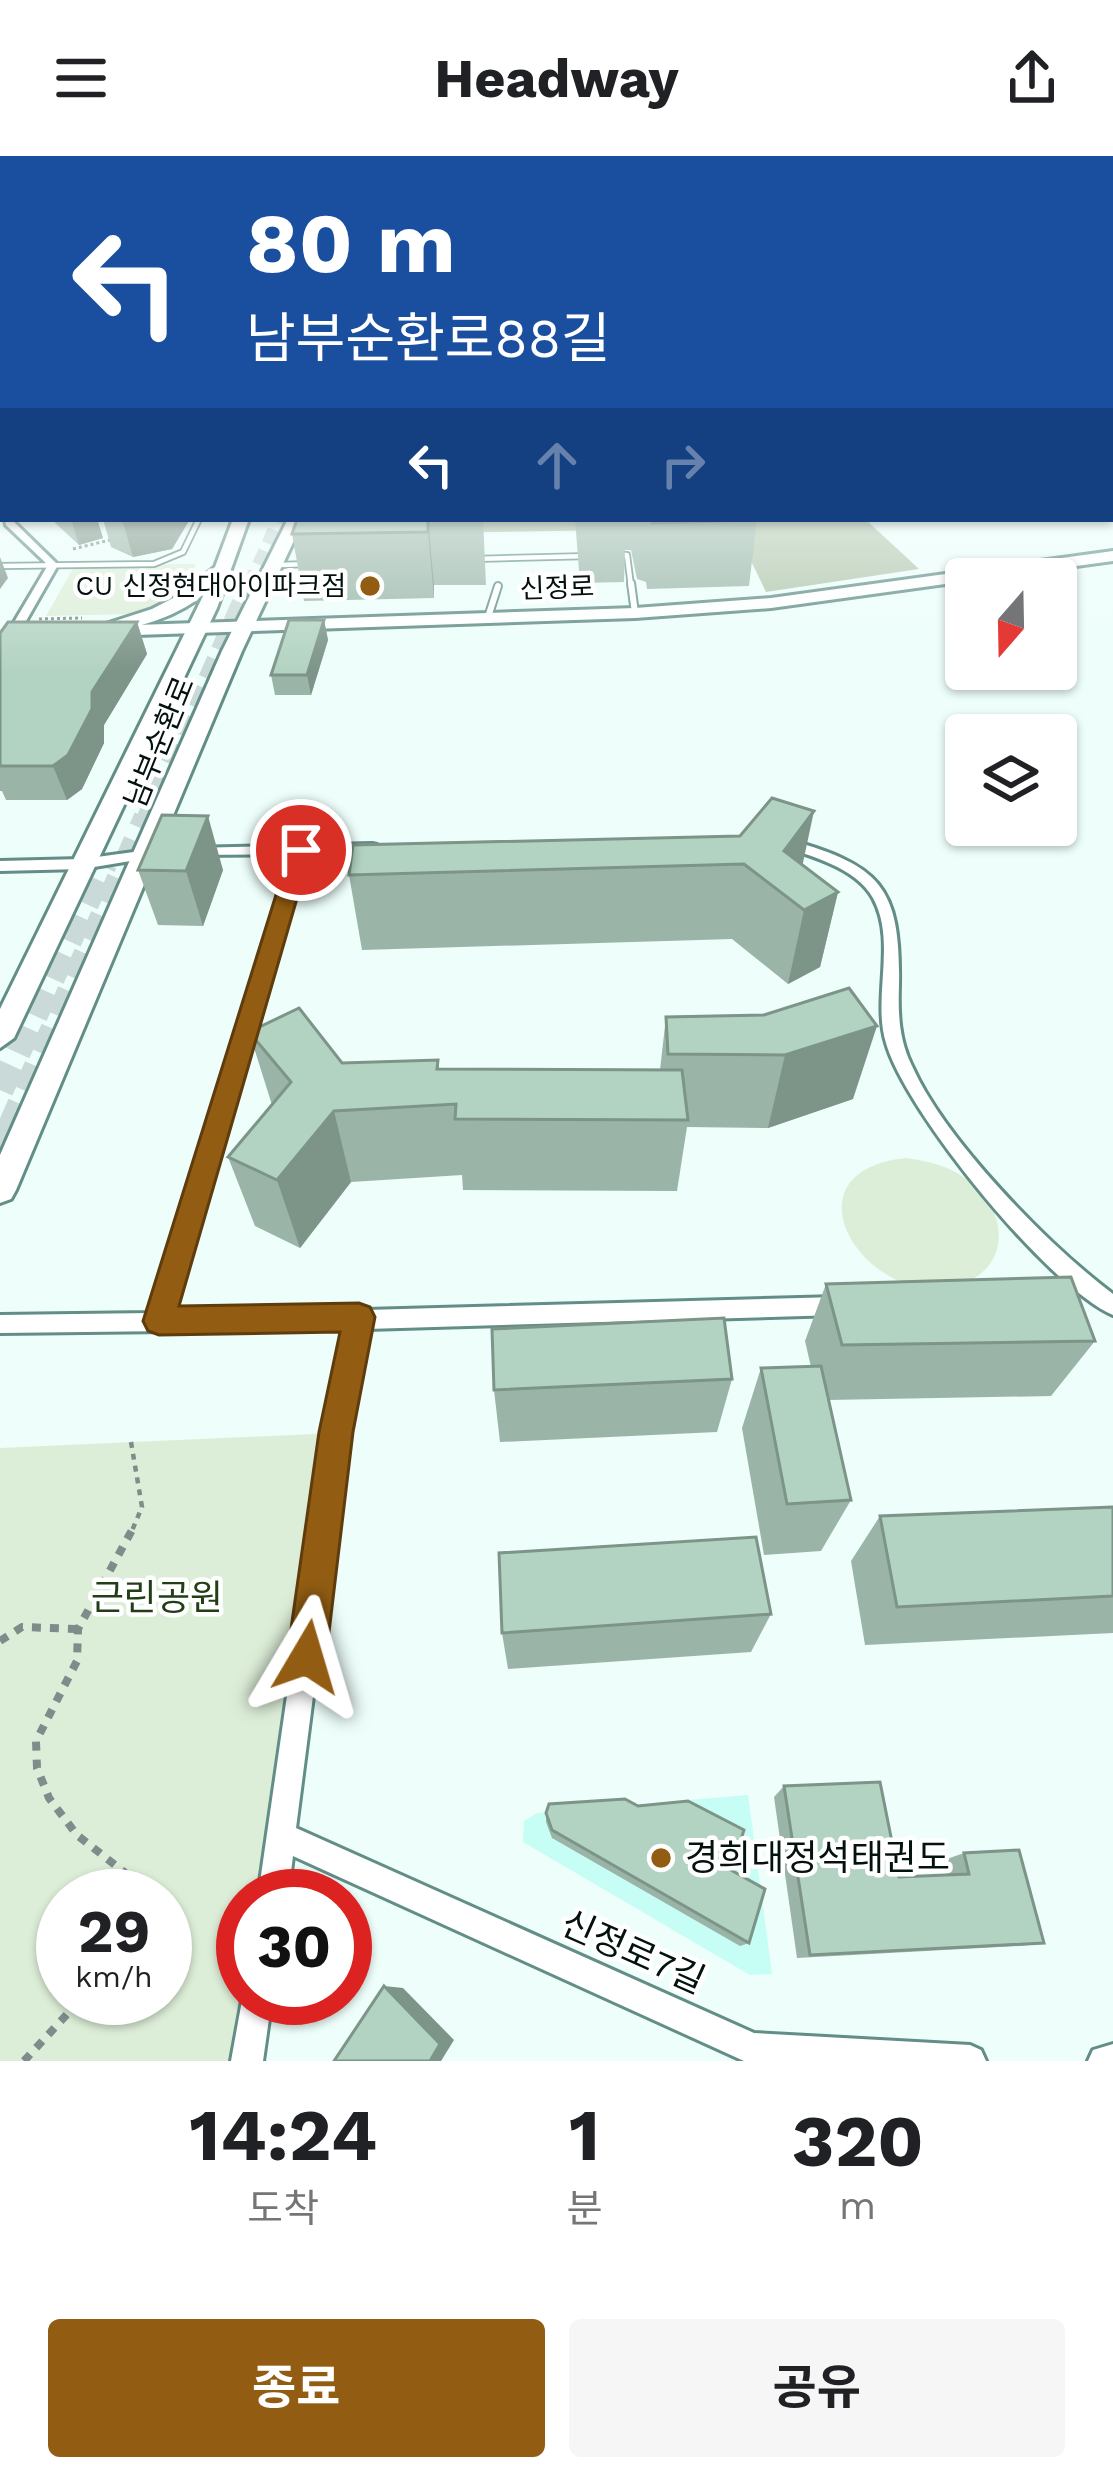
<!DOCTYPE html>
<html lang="ko">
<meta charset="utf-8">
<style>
body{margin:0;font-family:"Work Sans","Noto Sans KR",sans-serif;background:#f6f6f6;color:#202124;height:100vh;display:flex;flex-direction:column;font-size:45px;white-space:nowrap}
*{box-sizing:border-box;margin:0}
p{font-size:39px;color:#757577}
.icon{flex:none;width:66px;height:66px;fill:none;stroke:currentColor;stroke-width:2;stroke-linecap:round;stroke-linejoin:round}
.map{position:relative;height:1905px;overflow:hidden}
.sheet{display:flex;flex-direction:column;background:#fff;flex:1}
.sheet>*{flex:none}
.guide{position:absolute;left:0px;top:0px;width:1113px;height:366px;box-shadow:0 3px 9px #0004;background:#1a4fa0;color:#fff;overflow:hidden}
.needle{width:78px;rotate:200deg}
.buttons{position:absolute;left:945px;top:402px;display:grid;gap:24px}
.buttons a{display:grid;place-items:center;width:132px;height:132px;border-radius:12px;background:#fff;box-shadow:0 3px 9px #0004;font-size:60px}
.speed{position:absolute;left:36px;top:1713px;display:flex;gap:24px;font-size:60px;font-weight:700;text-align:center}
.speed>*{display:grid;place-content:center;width:156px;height:156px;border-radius:50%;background:#fff;box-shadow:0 3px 9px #0004;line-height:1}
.speed small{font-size:30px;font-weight:400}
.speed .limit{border:18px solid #d22;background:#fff;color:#111}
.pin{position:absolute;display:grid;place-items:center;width:102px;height:102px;color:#fff;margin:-51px;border:6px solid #fff;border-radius:50%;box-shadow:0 3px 12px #0007}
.me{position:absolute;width:132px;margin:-66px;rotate:7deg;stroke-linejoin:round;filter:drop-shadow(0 0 9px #0008)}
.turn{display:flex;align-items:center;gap:42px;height:252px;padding:0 48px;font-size:54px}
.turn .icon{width:156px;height:156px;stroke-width:2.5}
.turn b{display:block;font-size:84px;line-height:102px}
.lanes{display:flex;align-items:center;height:114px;padding:0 48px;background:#0003;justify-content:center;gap:60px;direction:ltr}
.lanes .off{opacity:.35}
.eta{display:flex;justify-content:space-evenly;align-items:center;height:204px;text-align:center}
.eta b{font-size:72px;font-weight:700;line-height:84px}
.cta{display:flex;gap:24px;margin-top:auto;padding:24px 48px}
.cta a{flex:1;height:138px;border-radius:12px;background:#925d12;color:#fff;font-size:48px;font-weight:700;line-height:138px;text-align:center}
.cta a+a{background:#f6f6f6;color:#202124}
header{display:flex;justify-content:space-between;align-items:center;height:156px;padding:0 48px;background:#fff;font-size:54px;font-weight:700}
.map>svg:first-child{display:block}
.built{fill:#c6fdf5}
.green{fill:#ddeed8;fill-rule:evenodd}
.forest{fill:#b1c5ab}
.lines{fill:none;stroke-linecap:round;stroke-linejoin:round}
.primary-tunnel-far3{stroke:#cadad8;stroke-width:15;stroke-dasharray:15 8;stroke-linecap:butt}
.primary-tunnel-far2{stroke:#cadad8;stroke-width:21;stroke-dasharray:21 10;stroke-linecap:butt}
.primary-tunnel-far1{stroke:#cadad8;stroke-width:27;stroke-dasharray:27 14;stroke-linecap:butt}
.primary-tunnel{stroke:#cadad8;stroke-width:34;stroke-dasharray:34 18;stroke-linecap:butt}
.service-far1-casing{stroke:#638d87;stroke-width:8}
.service-casing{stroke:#638d87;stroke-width:10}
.minor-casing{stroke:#638d87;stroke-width:6}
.secondary-casing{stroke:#638d87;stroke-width:6}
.primary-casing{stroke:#638d87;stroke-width:6}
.path-far2{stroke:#7e8d8b;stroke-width:3;stroke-dasharray:3 3;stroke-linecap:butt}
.path-far1{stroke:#7e8d8b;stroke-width:4.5;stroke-dasharray:6 6;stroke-linecap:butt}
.path{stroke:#7e8d8b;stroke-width:8;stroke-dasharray:9 9;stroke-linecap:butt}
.service-far1{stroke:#fff;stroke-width:4.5}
.service{stroke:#fff;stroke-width:6}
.minor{fill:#fff;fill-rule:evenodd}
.secondary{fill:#fff;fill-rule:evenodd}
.primary{fill:#fff;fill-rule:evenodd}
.wall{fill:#9ab5a7}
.shaded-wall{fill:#7d9488}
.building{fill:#b3d3c2;stroke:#7d9488;stroke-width:3}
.route{fill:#925d12;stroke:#5f3c0c;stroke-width:3}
.poi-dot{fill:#925d12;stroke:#fff;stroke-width:4.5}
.labels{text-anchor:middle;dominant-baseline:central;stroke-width:9;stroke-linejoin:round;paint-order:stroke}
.far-poi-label{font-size:27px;fill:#03110f;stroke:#fff;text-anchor:end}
.far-street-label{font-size:27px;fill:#03110f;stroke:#fff}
.street-label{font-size:30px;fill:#03110f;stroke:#fff}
.near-park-label{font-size:36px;fill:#213e17;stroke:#fff}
.near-poi-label{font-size:36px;fill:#03110f;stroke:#fff;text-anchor:start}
.near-street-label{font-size:36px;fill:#03110f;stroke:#fff}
</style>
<header><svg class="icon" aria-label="menu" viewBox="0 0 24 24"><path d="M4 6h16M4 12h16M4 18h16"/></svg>Headway<svg class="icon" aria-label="share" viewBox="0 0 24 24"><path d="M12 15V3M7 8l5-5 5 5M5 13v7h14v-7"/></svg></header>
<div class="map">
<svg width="1113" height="1905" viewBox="0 0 1113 1905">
<rect width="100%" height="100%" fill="#edfefb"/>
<path class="built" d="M748,1639L772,1818L750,1819L523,1686L524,1665L537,1657Z"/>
<g class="green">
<path d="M196,408L177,457L46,460L75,409Z"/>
<path d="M905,1002C930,1005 953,1011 973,1028C1010,1060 1009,1113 959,1129C870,1157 776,1017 905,1002Z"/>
<path d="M336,1277L273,1740H243L247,1905H0V1292ZM63,1740H165V1842H63Z"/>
</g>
<path class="forest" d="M374,363H865L919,413L766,436L735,372L371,378Z"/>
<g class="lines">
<path class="primary-tunnel-far3" d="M250,430L280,363"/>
<path class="primary-tunnel-far2" d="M146,665L251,427"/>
<g class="primary-tunnel-far1">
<path d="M0,934L104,707"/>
<path d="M10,973L147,662"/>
</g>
<path class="primary-tunnel" d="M0,995L11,970"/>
<defs>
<g id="service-far1">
<path d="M612,399H627L631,430"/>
<path d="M474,403L590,400"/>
<path d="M280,409L308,408"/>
<path d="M0,410L154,408L183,396L199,363"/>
</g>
<g id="service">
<path d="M631,427L635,457"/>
<path d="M488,461L498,430"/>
</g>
<g id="minor">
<path d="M5,363H15L14,366L58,409L6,500L0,503V490L48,409L6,369Z"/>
<path d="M783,682C879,709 901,728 899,829C898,858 899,884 912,910C945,984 1048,1089 1113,1138V1159C1049,1132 905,955 886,887C872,841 897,786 873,742C856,711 808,699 778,689V683Z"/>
<path d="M372,688L377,689V695L307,697L172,1156L352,1154L359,1152L366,1154L838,1141L845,1144L848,1150L845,1156L838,1159L367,1173L347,1277L296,1672L754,1877L970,1889L981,1894L986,1905H744L293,1700L288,1740H258L325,1277L346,1173L0,1177V1159L151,1157L293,698L196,699L189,695L191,692Z"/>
<path d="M156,693L161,694V700L82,713L0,715V705L82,703Z"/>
<path d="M243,1839V1842H272L263,1905H231Z"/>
<path d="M1113,1888V1905H1088L1093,1894Z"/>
</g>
<path id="secondary" d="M1113,395V405L771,452L635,462L106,480L98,475L106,470L635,452L771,442Z"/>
<g id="primary">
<path d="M233,363H249L217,452L14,882L0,892V853L204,438C173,465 129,472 90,482L81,476L152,453L183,437L215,411Z"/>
<path d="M288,363H304L242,495L16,1034L11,1043L0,1047V999L222,495Z"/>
</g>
</defs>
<use href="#service-far1" class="service-far1-casing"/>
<use href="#service" class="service-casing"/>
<use href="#minor" class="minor-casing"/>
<use href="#secondary" class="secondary-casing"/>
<use href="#primary" class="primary-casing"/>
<g class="path-far2">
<path d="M73,393L114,383"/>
<path d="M39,463L82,462"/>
</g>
<path class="path-far1" d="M131,1286L142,1351L131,1377"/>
<g class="path">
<path d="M0,1485L22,1471L78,1473"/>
<path d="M125,1740L124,1716L77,1679L49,1642L37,1612L36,1585L77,1505L78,1473L132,1374"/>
<path d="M24,1905L82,1842"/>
</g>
<use href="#service-far1" class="service-far1"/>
<use href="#service" class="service"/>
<use href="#minor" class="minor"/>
<use href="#secondary" class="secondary"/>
<use href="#primary" class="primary"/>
</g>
<g class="wall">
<path d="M51,363H97L103,382L79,389Z"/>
<path d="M103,363H190L172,393L133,401L111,391Z"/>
<path d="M297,363H483L486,429H434V442L304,445L292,378Z"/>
<path d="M575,363H757L749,430L647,433L646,426L637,423L631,394H625L624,426L580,427Z"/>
<path d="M324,464L328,484L311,539H275L271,519Z"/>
<path d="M137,466L147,498L104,569V587L82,633L67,644H6L2,635H0V477Z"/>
<path d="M353,689L802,709L838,736L820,811L788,828L732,783L362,794L349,719Z"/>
<path d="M138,714H223L203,770L158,769Z"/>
<path d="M764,859L853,943L768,972L687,971L677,1035L463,1034L462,1019L351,1026L300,1092L255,1070L228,1001L272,949L249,876L342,907L438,904L439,913L660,914L666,861Z"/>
<path d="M826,1128L1095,1185L1051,1240L828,1244L851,1344L821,1395L764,1399L742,1272L761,1212L811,1211L805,1185Z"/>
<path d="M732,1223L717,1276L500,1286L494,1234Z"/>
<path d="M1113,1351V1477L865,1489L851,1405L880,1360Z"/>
<path d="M771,1458L751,1496L508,1513L502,1477Z"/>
<path d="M784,1630L899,1721L948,1719L944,1704L964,1697L1044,1787L1020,1790L797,1802L774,1641Z"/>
<path d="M546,1657L731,1714L749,1787L740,1790L552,1682L546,1666Z"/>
</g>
<g class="shaded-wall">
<path d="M71,363H97L103,382L79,389Z"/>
<path d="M122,363H190L172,393L133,401Z"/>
<path d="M428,363L434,429V442L428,376Z"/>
<path d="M0,401L8,422L0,433Z"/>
<path d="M324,464L328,484L311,539L307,519Z"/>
<path d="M137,466L147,498L104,569V587L82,633L67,644L53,610L92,536Z"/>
<path d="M814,655L798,730L784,695Z"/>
<path d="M208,660L223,714L203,770L186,715Z"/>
<path d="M838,736L820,811L788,828L804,754Z"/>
<path d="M877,870L853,943L768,972L785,899Z"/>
<path d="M334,955L351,1026L300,1092L277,1024Z"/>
<path d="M384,1830L403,1832L454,1884L441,1905H430Z"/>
</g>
<g class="building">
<path d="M297,363H428V376L292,378Z"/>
<path d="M650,363H757V364L652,367Z"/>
<path d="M289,464H324L307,519H271Z"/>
<path d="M8,466H137L92,536V553L68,599L53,610H0V477Z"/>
<path d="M772,642L814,655L784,695L838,736L804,754L744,708L349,719L353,689L740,680Z"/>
<path d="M162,659L208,660L186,715L138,714Z"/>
<path d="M849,832L877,870L785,899L668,898L666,861L764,859Z"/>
<path d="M299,852L342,907L438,904L437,913L682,914L688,964L455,963L456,948L334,955L277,1024L228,1001L291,926L249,876Z"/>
<path d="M1071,1121L1095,1185L842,1189L826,1128Z"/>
<path d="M724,1162L732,1223L494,1234L492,1173Z"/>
<path d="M821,1210L851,1344L787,1348L761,1212Z"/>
<path d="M1113,1351V1440L897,1451L880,1360Z"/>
<path d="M756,1381L771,1458L502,1477L499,1397Z"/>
<path d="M880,1626L899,1721L969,1718L964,1697L1019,1694L1044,1787L810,1799L784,1630Z"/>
<path d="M625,1643L638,1650L688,1645L744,1674L731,1714L765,1733L749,1787L552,1674L546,1657L549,1648Z"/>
<path d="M384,1830L440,1888L430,1905H334Z"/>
</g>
<linearGradient id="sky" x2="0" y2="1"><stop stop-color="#82b0d6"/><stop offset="0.48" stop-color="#f7fffd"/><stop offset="1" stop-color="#f7fffd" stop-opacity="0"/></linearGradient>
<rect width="1113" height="516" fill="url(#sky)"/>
<path class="route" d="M301,687L311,694L179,1150L359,1147L370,1151L375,1161L353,1276L326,1501L320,1515L307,1521L293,1515L287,1501L319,1276L340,1176L159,1179L148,1175L143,1165L290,694Z"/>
<g class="poi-dot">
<circle cx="370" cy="430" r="12"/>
<circle cx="661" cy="1702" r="12"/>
</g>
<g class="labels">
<g class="far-poi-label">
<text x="346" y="430">CU 신정현대아이파크점</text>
</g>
<g class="far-street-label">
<text transform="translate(557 432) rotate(-2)">신정로</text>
</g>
<g class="street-label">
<text transform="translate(159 586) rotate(-68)">남부순환로</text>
</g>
<g class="near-park-label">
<text x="157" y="1442">근린공원</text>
</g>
<g class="near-poi-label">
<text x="685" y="1702">경희대정석태권도</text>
</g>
<g class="near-street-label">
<text transform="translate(633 1796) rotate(24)">신정로7길</text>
</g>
</g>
</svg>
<div class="buttons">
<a><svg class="needle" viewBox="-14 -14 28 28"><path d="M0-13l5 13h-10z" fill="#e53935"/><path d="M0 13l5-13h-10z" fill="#757577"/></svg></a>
<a><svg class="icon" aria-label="layers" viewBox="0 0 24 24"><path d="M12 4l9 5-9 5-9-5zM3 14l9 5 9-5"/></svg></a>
</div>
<div class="speed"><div>29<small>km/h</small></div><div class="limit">30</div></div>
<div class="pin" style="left:301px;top:694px;background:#d93025"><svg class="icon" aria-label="arrive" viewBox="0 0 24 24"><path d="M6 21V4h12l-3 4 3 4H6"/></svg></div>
<svg class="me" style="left:307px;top:1501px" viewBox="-20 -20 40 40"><path d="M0-17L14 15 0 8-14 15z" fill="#925d12" stroke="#fff" stroke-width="4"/></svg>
<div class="guide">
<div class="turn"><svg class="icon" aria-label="left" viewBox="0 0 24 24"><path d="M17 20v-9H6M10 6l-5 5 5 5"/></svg><div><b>80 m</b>남부순환로88길</div></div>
<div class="lanes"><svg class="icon" aria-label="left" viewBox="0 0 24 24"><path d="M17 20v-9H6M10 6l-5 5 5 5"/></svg><svg class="icon off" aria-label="ahead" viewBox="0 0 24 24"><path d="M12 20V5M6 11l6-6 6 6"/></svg><svg class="icon off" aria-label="right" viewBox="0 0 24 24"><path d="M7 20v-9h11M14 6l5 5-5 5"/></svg></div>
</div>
</div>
<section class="sheet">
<div class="eta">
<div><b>14:24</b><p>도착</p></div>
<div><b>1</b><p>분</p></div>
<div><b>320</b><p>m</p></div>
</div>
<div class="cta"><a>종료</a><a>공유</a></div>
</section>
